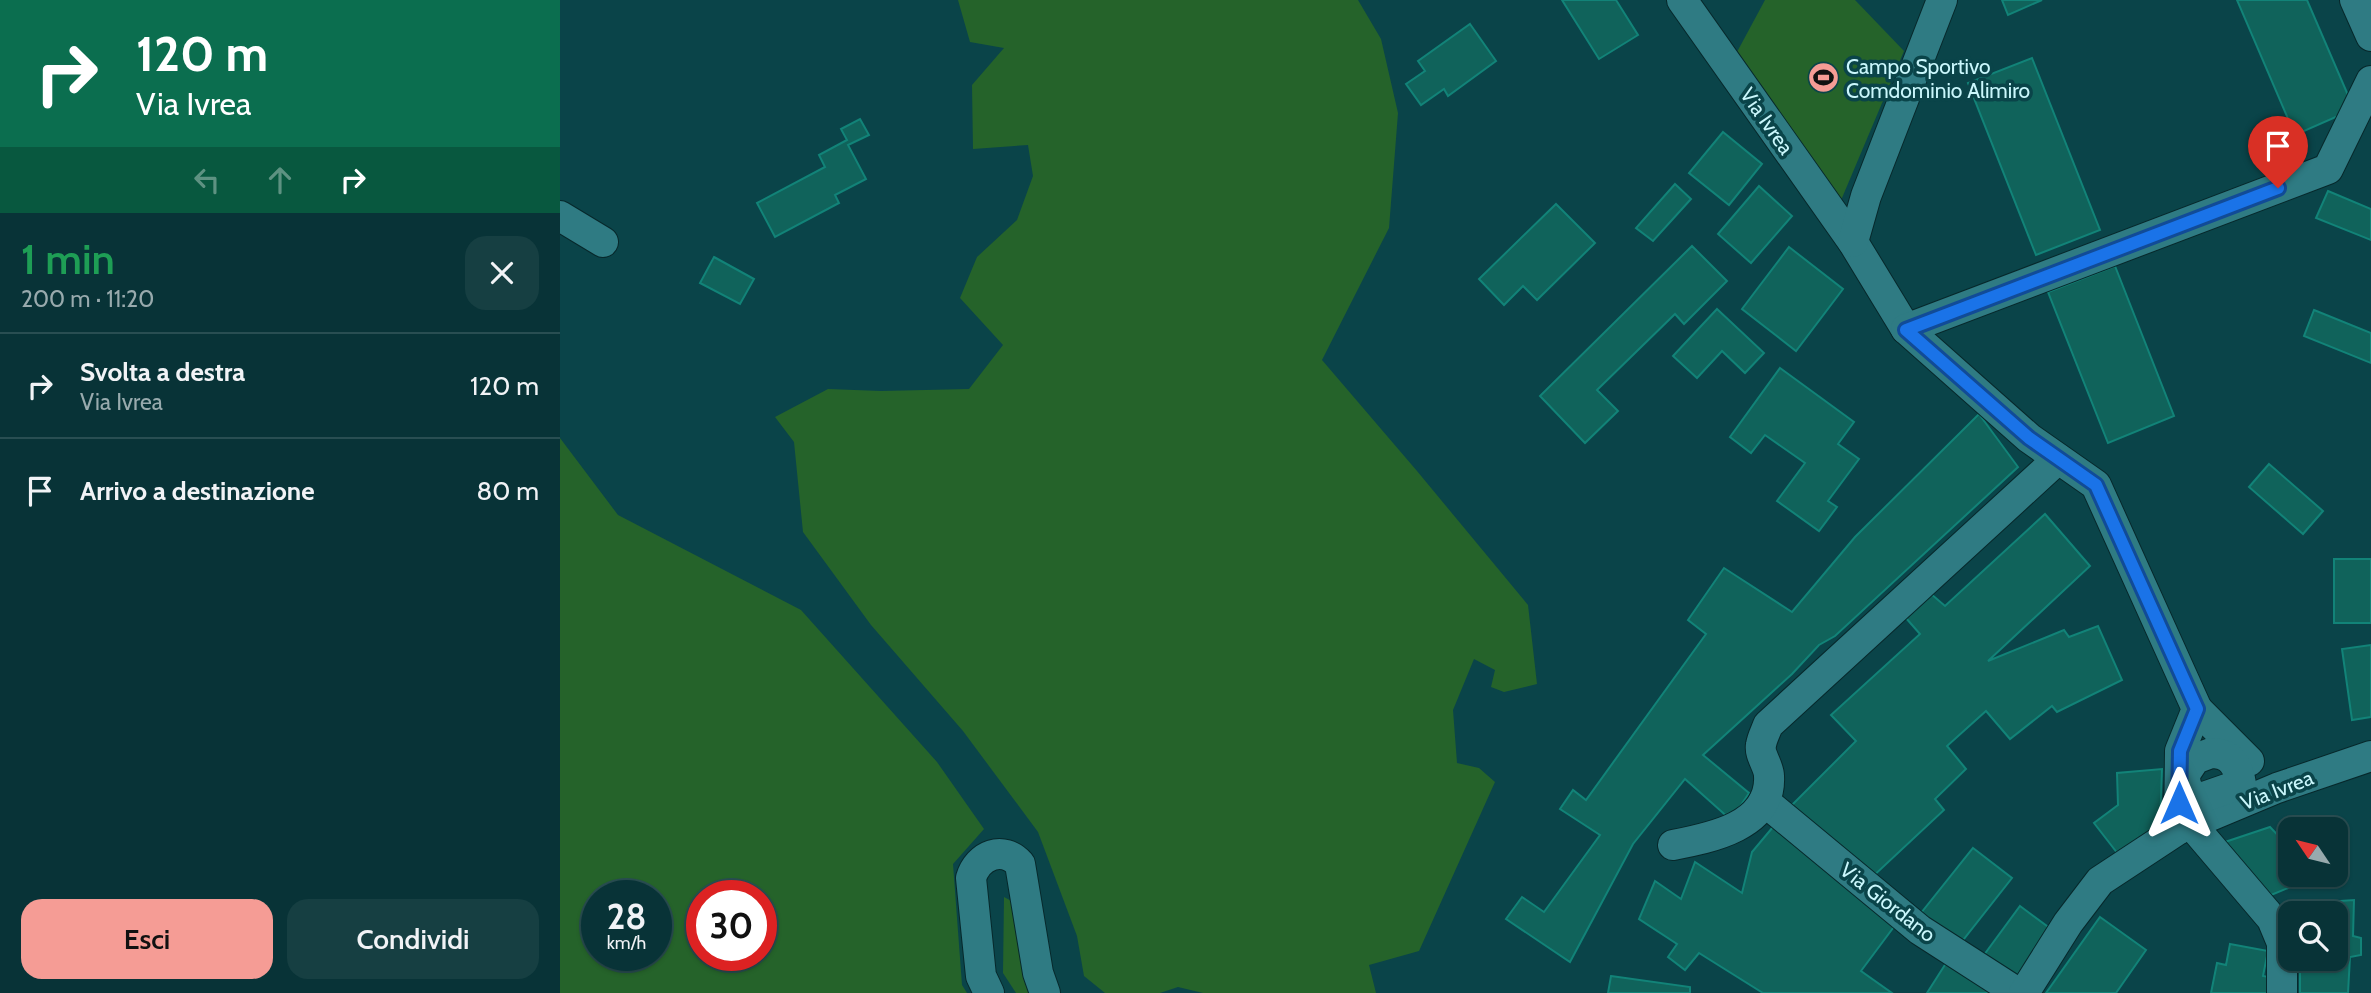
<!DOCTYPE html>
<html lang="it">
<meta charset="utf-8">
<style>
body{margin:0;font-family:Cabin,sans-serif;background:#163f42;color:#f1f3f6;height:100vh;display:flex;flex-direction:column;font-size:26px;white-space:nowrap}
*{box-sizing:border-box;margin:0}
p{font-size:23px;color:#98aaad}
.icon{flex:none;width:38px;height:38px;fill:none;stroke:currentColor;stroke-width:2;stroke-linecap:round;stroke-linejoin:round}
.map{position:relative;flex:1;overflow:hidden}
.details{display:flex;flex-direction:column;background:#083337;width:560px}
.details>*{flex:none}
.guide{background:#0b6e4f;color:#fff;overflow:hidden}
.needle{width:46px;rotate:305deg}
.buttons{position:absolute;left:1718px;top:817px;display:grid;gap:14px}
.buttons a{display:grid;place-items:center;width:70px;height:70px;border-radius:14px;background:#083337;box-shadow:0 2px 5px #0004,0 0 0 2px #294e52;font-size:35px}
.speed{position:absolute;left:21px;top:880px;display:flex;gap:14px;font-size:35px;font-weight:700;text-align:center}
.speed>*{display:grid;place-content:center;width:91px;height:91px;border-radius:50%;background:#083337;box-shadow:0 2px 5px #0004,0 0 0 2px #294e52;line-height:1}
.speed small{font-size:18px;font-weight:400}
.speed .limit{border:10px solid #d22;background:#fff;color:#111}
.pin{position:absolute;display:grid;place-items:center;width:60px;height:60px;color:#fff;margin:-72px -30px;border-radius:50% 50% 50% 0;rotate:-45deg;box-shadow:0 0 7px #0007}
.pin .icon{rotate:45deg}
.me{position:absolute;width:77px;margin:-38px;rotate:0deg;stroke-linejoin:round;filter:drop-shadow(0 0 5px #0008)}
.turn{display:flex;align-items:center;gap:24px;height:147px;padding:0 21px;font-size:32px}
.turn .icon{width:91px;height:91px;stroke-width:2.5}
.turn b{display:block;font-size:49px;line-height:60px}
.lanes{display:flex;align-items:center;height:66px;padding:0 21px;background:#0003;justify-content:center;gap:35px;direction:ltr}
.lanes .off{opacity:.35}
.round{display:grid;place-items:center;flex:none;width:74px;height:74px;border-radius:21px;background:#163f42}
.head{display:flex;align-items:center;justify-content:space-between;height:119px;padding:0 21px}
h1{font-size:42px;font-weight:600;line-height:52px;color:#1e9e55}
.button{display:flex;gap:14px;margin-top:auto;padding:14px 21px}
.button a{flex:1;height:80px;border-radius:21px;background:#f59c95;color:#111;font-size:28px;font-weight:600;line-height:80px;text-align:center}
.button a+a{background:#163f42;color:#f1f3f6}
ul{padding:0;list-style:none}
li{display:flex;align-items:center;gap:21px;height:105px;padding:0 21px;border-top:2px solid #294e52}
li div{flex:1}
li b{display:block;font-size:26px}
li em{font-style:normal}
main{display:flex;flex:1;min-height:0}
.map>svg:first-child{display:block}
.green{fill:#25632a;fill-rule:evenodd}
.building{fill:#10635b;stroke:#128378;stroke-width:2}
.lines{fill:none;stroke-linecap:round;stroke-linejoin:round}
.street-casing{stroke:#07282b;stroke-width:32}
.street{stroke:#2f7b83;stroke-width:30}
.route-casing{stroke:#114b97;stroke-width:18}
.route{stroke:#1a73e8;stroke-width:12}
.labels{text-anchor:middle;dominant-baseline:central;stroke-width:7;stroke-linejoin:round;paint-order:stroke}
.poi-label{font-size:21px;fill:#caf7fc;stroke:#0a4449;text-anchor:start}
.street-label{font-size:21px;fill:#caf7fc;stroke:#0a4449}
</style>
<main>
<section class="details">
<div class="guide">
<div class="turn"><svg class="icon" aria-label="right" viewBox="0 0 24 24"><path d="M7 20v-9h11M14 6l5 5-5 5"/></svg><div><b>120 m</b>Via Ivrea</div></div>
<div class="lanes"><svg class="icon off" aria-label="left" viewBox="0 0 24 24"><path d="M17 20v-9H6M10 6l-5 5 5 5"/></svg><svg class="icon off" aria-label="ahead" viewBox="0 0 24 24"><path d="M12 20V5M6 11l6-6 6 6"/></svg><svg class="icon" aria-label="right" viewBox="0 0 24 24"><path d="M7 20v-9h11M14 6l5 5-5 5"/></svg></div>
</div>
<div class="head"><div><h1>1 min</h1><p>200 m · 11:20</p></div><a class="round"><svg class="icon" aria-label="close" viewBox="0 0 24 24"><path d="M6 6l12 12M18 6L6 18"/></svg></a></div>
<ul>
<li><svg class="icon" aria-label="right" viewBox="0 0 24 24"><path d="M7 20v-9h11M14 6l5 5-5 5"/></svg><div><b>Svolta a destra</b><p>Via Ivrea</p></div><em>120 m</em></li>
<li><svg class="icon" aria-label="arrive" viewBox="0 0 24 24"><path d="M6 21V4h12l-3 4 3 4H6"/></svg><div><b>Arrivo a destinazione</b></div><em>80 m</em></li>
</ul>
<div class="button"><a>Esci</a><a>Condividi</a></div>
</section>
<div class="map">
<svg width="1811" height="993" viewBox="0 0 1811 993">
<rect width="100%" height="100%" fill="#0a4449"/>
<g class="green">
<path d="M398,0H798L821,39L838,113L829,228L762,360L857,471L968,605L977,684L944,692L931,687L935,670L914,659L893,710L897,763L919,768L935,782L859,951L809,965L816,993H643L618,987L600,993H545L524,976L517,936L478,832L403,731L311,625L243,532L234,442L215,417L268,389L321,391L409,389L443,345L400,298L417,257L457,220L473,176L468,145L413,149L412,85L444,48L410,42Z"/>
<path d="M1205,0H1295L1344,51L1279,205L1177,52Z"/>
<path d="M0,438L58,515L241,610L377,762L424,829L393,864L402,985L407,993H0ZM96,896V956H37V896ZM142,896H201V956H142Z"/>
<path d="M444,897L459,905L476,993H456L443,973Z"/>
</g>
<g class="building">
<path d="M1002,0H1056L1078,35L1039,59Z"/>
<path d="M1442,0H1482L1448,15Z"/>
<path d="M1677,0H1747L1794,109L1735,135Z"/>
<path d="M910,24L936,61L888,96L884,89L861,105L846,84L865,71L858,61Z"/>
<path d="M1472,58L1540,230L1476,255L1408,83Z"/>
<path d="M300,119L309,135L288,145L306,179L275,195L279,203L215,237L197,203L265,167L259,155L287,140L281,129Z"/>
<path d="M1163,132L1202,164L1169,205L1129,173Z"/>
<path d="M1115,184L1131,199L1093,241L1076,228Z"/>
<path d="M1199,186L1232,216L1191,263L1158,234Z"/>
<path d="M1768,191L1811,209V240L1756,218Z"/>
<path d="M996,204L1035,243L977,300L963,286L944,305L919,279Z"/>
<path d="M1132,246L1167,281L1124,324L1115,314L1037,390L1058,411L1025,443L980,396Z"/>
<path d="M1229,247L1283,289L1236,351L1182,309Z"/>
<path d="M154,257L194,279L180,304L140,283Z"/>
<path d="M1555,266L1614,416L1548,443L1488,292Z"/>
<path d="M1157,309L1204,353L1185,373L1162,351L1137,378L1113,356Z"/>
<path d="M1754,310L1811,333V363L1744,336Z"/>
<path d="M1220,368L1294,422L1278,444L1299,459L1268,501L1277,507L1259,531L1217,501L1245,463L1205,435L1191,453L1170,437Z"/>
<path d="M1419,414L1458,467L1275,636L1259,645L1232,674L1143,755L1189,793L1171,820L1125,779L1073,844L1010,962L946,919L962,897L984,912L1040,835L1000,809L1013,790L1026,800L1146,634L1128,620L1164,568L1232,612L1295,537Z"/>
<path d="M1709,464L1763,511L1743,534L1689,487Z"/>
<path d="M1485,514L1530,566L1428,661L1504,630L1509,637L1538,626L1562,680L1497,712L1492,706L1450,739L1426,711L1387,746L1406,769L1375,799L1384,810L1308,881L1226,811L1296,741L1271,715L1360,634L1345,617L1370,593L1385,606Z"/>
<rect x="1774" y="559" width="37" height="64"/>
<path d="M1811,645V717L1792,720L1782,649Z"/>
<path d="M1602,769L1600,826L1558,854L1534,823L1558,805L1557,773Z"/>
<path d="M1218,821L1339,920L1301,971L1332,993H1203L1139,953L1125,970L1108,957L1117,944L1079,919L1095,881L1121,899L1135,862L1182,893L1192,852Z"/>
<path d="M1710,827L1731,849V875L1757,876L1711,895L1662,843Z"/>
<path d="M1413,848L1452,878L1396,949L1357,918Z"/>
<path d="M1794,900L1793,936L1801,938V955L1790,957L1788,993H1740V959H1776V914H1734L1735,904Z"/>
<path d="M1460,906L1491,929L1452,982L1421,959Z"/>
<path d="M1540,917L1586,950L1556,993H1486Z"/>
<path d="M1670,944L1708,951L1703,976L1714,978L1711,993H1651L1657,963L1666,965Z"/>
<path d="M1388,960L1444,993H1367Z"/>
<path d="M1051,976L1130,987V993H1048Z"/>
</g>
<g class="lines">
<defs>
<g id="street">
<path d="M1122,0L1293,242L1346,329L1469,438L1536,485L1637,709L1620,751L1619,829L1717,788L1811,756"/>
<path d="M1795,0L1811,36"/>
<path d="M0,216L43,242"/>
<path d="M1293,242L1306,196L1382,0"/>
<path d="M1346,329L1768,169L1811,81"/>
<path d="M1637,709L1689,761"/>
<path d="M1651,753C1671,753 1678,765 1681,784L1641,798C1628,794 1625,787 1625,774L1635,759Z"/>
<path d="M1204,801L1360,930L1458,993"/>
<path d="M1632,825L1712,919L1722,943V993"/>
<path d="M1113,845C1150,838 1212,826 1209,776C1209,766 1199,755 1201,745C1202,738 1206,731 1208,725L1498,459"/>
<path d="M429,993L421,976L411,878C418,855 443,845 460,864L478,973L485,993"/>
<path d="M1464,993L1508,923L1540,881L1619,829"/>
</g>
</defs>
<use href="#street" class="street-casing"/>
<use href="#street" class="street"/>
</g>
<g class="lines">
<defs>
<path id="route" d="M1619,803L1620,751L1637,709L1536,485L1469,438L1346,330L1718,188"/>
</defs>
<use href="#route" class="route-casing"/>
<use href="#route" class="route"/>
</g>
<defs>
<symbol id="stadium-disc" viewBox="-11 -11 22 22"><circle r="9.5" fill="#f59c95" stroke="#0a4449"/><path d="M0-5a6.5 5 0 1 0 0 10a6.5 5 0 1 0 0-10ZM-3.5-1.8h7v3.6h-7Z" fill="#111"/></symbol>
</defs>
<g fill-rule="evenodd">
<use href="#stadium-disc" x="1246" y="60" width="35" height="35"/>
</g>
<g class="labels">
<g class="poi-label">
<text x="1286" y="66">Campo Sportivo<tspan x="1286" dy="24">Comdominio Alimiro</tspan></text>
</g>
<g class="street-label">
<text transform="translate(1207 121) rotate(55)">Via Ivrea</text>
<text transform="translate(1717 790) rotate(-21)">Via Ivrea</text>
<text transform="translate(1328 902) rotate(38)">Via Giordano</text>
</g>
</g>
</svg>
<div class="buttons">
<a><svg class="needle" viewBox="-14 -14 28 28"><path d="M0-13l5 13h-10z" fill="#e53935"/><path d="M0 13l5-13h-10z" fill="#98aaad"/></svg></a>
<a><svg class="icon" aria-label="search" viewBox="0 0 24 24"><circle cx="10" cy="10" r="6"/><path d="M15 15l6 6"/></svg></a>
</div>
<div class="speed"><div>28<small>km/h</small></div><div class="limit">30</div></div>
<div class="pin" style="left:1718px;top:188px;background:#d93025"><svg class="icon" aria-label="arrive" viewBox="0 0 24 24"><path d="M6 21V4h12l-3 4 3 4H6"/></svg></div>
<svg class="me" style="left:1619px;top:803px" viewBox="-20 -20 40 40"><path d="M0-17L14 15 0 8-14 15z" fill="#1a73e8" stroke="#fff" stroke-width="4"/></svg>
</div>
</main>
